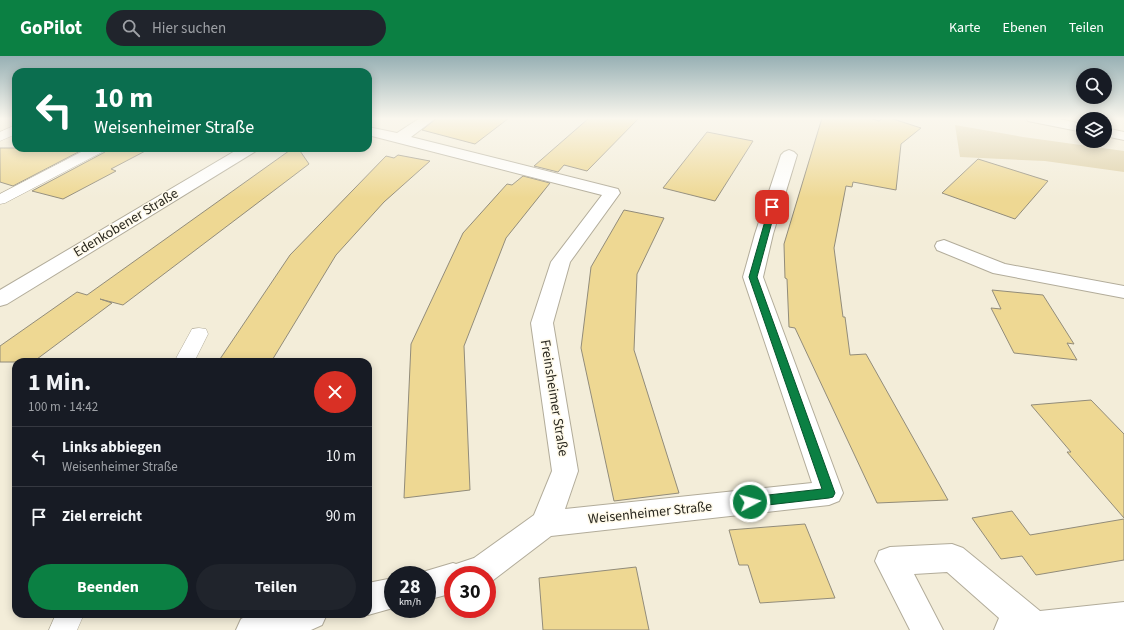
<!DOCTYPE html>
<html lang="de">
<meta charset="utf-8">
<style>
body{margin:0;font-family:"Source Sans 3",sans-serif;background:#20242c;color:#f1f3f6;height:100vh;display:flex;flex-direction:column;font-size:15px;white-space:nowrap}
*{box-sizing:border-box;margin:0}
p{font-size:13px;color:#9ea1a6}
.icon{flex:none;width:22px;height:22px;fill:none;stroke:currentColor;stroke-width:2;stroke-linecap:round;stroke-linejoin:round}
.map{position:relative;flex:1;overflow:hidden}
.panel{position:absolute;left:12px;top:302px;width:360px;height:260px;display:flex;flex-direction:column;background:#171b24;border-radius:12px;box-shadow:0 2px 10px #0003}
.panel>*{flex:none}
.banner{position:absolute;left:12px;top:12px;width:360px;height:84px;border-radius:12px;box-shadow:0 2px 10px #0003;background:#0b6e4f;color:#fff;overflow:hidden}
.tools{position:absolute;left:1076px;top:12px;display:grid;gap:8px}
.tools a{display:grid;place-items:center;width:36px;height:36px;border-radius:50%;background:#171b24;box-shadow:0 2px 10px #0003;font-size:20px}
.speed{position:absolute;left:384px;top:510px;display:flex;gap:8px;font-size:20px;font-weight:700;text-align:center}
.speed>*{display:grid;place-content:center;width:52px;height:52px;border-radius:50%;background:#171b24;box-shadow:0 2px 10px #0003;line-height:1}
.speed small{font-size:10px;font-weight:400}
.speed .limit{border:6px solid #d22;background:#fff;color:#111}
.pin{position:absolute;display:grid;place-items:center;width:34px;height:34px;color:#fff;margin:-17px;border-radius:8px;box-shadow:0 2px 6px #0006}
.me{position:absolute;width:44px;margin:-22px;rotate:84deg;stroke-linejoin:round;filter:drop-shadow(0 0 3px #0008)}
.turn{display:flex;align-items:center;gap:14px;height:84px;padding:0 16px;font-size:18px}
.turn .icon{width:52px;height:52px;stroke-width:2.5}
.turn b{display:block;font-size:28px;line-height:34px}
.round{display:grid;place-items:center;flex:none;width:42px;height:42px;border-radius:21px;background:#20242c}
.headline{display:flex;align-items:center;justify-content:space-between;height:68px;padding:0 16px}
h1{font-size:24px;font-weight:700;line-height:30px}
.action{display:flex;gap:8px;margin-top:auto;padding:8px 16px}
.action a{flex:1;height:46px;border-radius:24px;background:#0b8043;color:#fff;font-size:16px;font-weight:700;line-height:46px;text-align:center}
.action a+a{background:#20242c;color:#f1f3f6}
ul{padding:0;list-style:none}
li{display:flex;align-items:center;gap:12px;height:60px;padding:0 16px;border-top:1px solid #363941}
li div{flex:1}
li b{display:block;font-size:15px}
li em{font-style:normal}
header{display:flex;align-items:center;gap:24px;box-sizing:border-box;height:56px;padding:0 20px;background:#0b8043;color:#fff}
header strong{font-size:19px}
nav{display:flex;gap:22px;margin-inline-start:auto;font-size:14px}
.search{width:280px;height:36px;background:#20242c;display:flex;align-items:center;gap:10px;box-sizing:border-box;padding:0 14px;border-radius:22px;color:#9ea1a6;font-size:15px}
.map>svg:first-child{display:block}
.green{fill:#ded0a7}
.building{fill:#eed893;stroke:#928c7a}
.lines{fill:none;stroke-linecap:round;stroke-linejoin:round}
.service-casing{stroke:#b2ac9a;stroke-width:1}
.minor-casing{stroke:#b2ac9a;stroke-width:2}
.tertiary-casing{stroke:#b2ac9a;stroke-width:2}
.service{fill:#fff;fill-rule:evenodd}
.minor{fill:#fff;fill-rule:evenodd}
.tertiary{fill:#fff;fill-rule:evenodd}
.route{fill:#0b8043;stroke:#07532c}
.labels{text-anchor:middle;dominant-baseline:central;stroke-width:3;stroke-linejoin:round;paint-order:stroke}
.street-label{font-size:14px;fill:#2a2820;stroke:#fffaea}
</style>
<header>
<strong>GoPilot</strong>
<div class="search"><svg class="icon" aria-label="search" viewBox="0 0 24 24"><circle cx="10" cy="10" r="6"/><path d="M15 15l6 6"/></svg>Hier suchen</div>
<nav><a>Karte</a><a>Ebenen</a><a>Teilen</a></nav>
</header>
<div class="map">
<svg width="1124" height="574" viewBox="0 0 1124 574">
<rect width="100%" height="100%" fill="#f3edd9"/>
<path class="green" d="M955,69L1023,81L1124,95V116L1045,105L960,101Z"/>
<g class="building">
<path d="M437,62H509L475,88L422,74Z"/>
<path d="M589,62H639L587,115L564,109L558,116L534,110Z"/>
<path d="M822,62H870L879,65L883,62H890L921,72L901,88L896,134L853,126L852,131L846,130L834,192L843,261H845L850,299L866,298L948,444L877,447L795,272L789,271L787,223L785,222L784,188Z"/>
<path d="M707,76L753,85L715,145L663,132Z"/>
<path d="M0,92H86L13,130L0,126Z"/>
<path d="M106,92H151L111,113L116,115L63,143L32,135L105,96Z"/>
<path d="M293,92H298L309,108L123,249L100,243L112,247L33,306H0V290L77,236L87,239Z"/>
<path d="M398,99L430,105L384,146L336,199L271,306L220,303L290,199L386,100L394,102Z"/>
<path d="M978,103L1048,125L1015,163L942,137Z"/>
<path d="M523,120L550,127L506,182L464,290L470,434L404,442L411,288L463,177L507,128L512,129Z"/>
<path d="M624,154L664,162L637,218L634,294L679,437L614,445L581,292L591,211Z"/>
<path d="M992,234L1043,239L1074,288L1067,287L1077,304L1014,297L991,252L1001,253Z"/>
<path d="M1091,344L1124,378V462L1067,396H1071L1031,349Z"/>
<path d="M1012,455L1030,479L1124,463V504L1036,519L1022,500L1001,503L972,462Z"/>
<path d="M805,468L835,542L760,547L748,509H739L729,474Z"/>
<path d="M636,511L649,574H543L539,522Z"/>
</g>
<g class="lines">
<defs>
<g id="service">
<path d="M16,69V78L0,85V76Z"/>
<path d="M89,92H105L104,95L5,147L0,148V138Z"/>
<path d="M199,272L206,273L208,278L194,306H174L192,273Z"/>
<path d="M56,558H84L77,574H49Z"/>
</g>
<g id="minor">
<path d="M420,62H436L411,81L618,133L620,137L570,206L553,267L578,415L565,453L812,427L743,221L755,178L781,99L784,96L789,94L794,96L797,99L773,178L763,221L843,437L839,445L829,449L551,480L492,525L487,527V519H453V537L427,544V519L416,518L453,507L456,508L474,502L534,459L552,415L531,267L551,206L602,139L368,79V71L397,77Z"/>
<path d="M240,92H258L256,95L7,248L0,250V234Z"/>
<path d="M944,184L1005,208L1124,230V242L993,217L937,194L935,190L937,186Z"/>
<path d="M952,488L963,492L1040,555L1124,546V574H994L999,562L947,516L914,518L943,574H910L875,505L879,495L890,491Z"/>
<path d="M393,522V552L368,559L367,558H368V527Z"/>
<path d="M251,558H327L322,569L311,574H236L241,563Z"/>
</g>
<g id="tertiary">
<path d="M1026,62H1054L1083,68V76L1028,65Z"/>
<path d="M1105,72L1124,76V84L1105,80Z"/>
</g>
</defs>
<use href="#service" class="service-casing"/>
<use href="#minor" class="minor-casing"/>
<use href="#tertiary" class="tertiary-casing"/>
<use href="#service" class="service"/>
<use href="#minor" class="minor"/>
<use href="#tertiary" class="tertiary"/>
</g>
<linearGradient id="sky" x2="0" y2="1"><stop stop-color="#97b0b4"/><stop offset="0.44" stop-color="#faf7ee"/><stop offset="1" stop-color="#faf7ee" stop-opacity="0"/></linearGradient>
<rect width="1124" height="142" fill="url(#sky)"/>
<path class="route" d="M772,149L776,151L757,221L835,437L833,441L829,442L750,451L746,449L744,446L746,442L750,441L822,433L749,221L769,151Z"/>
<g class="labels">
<g class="street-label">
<text transform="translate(126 167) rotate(-31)">Edenkobener Straße</text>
<text transform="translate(554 342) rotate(81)">Freinsheimer Straße</text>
<text transform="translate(650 457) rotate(-6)">Weisenheimer Straße</text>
</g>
</g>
</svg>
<div class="tools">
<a><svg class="icon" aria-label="search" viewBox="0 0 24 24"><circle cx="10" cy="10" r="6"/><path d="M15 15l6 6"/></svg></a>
<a><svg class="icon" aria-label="layers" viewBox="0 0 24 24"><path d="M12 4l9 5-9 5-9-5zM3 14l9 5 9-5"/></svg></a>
</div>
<div class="speed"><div>28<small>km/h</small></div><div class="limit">30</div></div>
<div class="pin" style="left:772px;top:151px;background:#d93025"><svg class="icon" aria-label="arrive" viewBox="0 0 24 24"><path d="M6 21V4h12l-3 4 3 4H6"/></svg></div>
<svg class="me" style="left:750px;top:446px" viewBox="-20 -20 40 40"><circle r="17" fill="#0b8043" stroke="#fff" stroke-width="3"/><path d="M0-11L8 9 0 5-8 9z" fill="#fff"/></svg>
<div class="banner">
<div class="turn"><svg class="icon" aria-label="left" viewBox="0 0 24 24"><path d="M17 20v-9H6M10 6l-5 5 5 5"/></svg><div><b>10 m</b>Weisenheimer Straße</div></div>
</div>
<section class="panel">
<div class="headline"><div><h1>1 Min.</h1><p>100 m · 14:42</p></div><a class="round" style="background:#d93025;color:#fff"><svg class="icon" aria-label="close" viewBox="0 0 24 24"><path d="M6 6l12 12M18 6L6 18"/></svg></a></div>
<ul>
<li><svg class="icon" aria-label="left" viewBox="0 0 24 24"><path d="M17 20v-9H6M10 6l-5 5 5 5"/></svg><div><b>Links abbiegen</b><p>Weisenheimer Straße</p></div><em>10 m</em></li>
<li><svg class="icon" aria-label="arrive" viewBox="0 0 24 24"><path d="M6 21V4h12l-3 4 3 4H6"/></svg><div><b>Ziel erreicht</b></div><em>90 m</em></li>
</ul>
<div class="action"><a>Beenden</a><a>Teilen</a></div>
</section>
</div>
